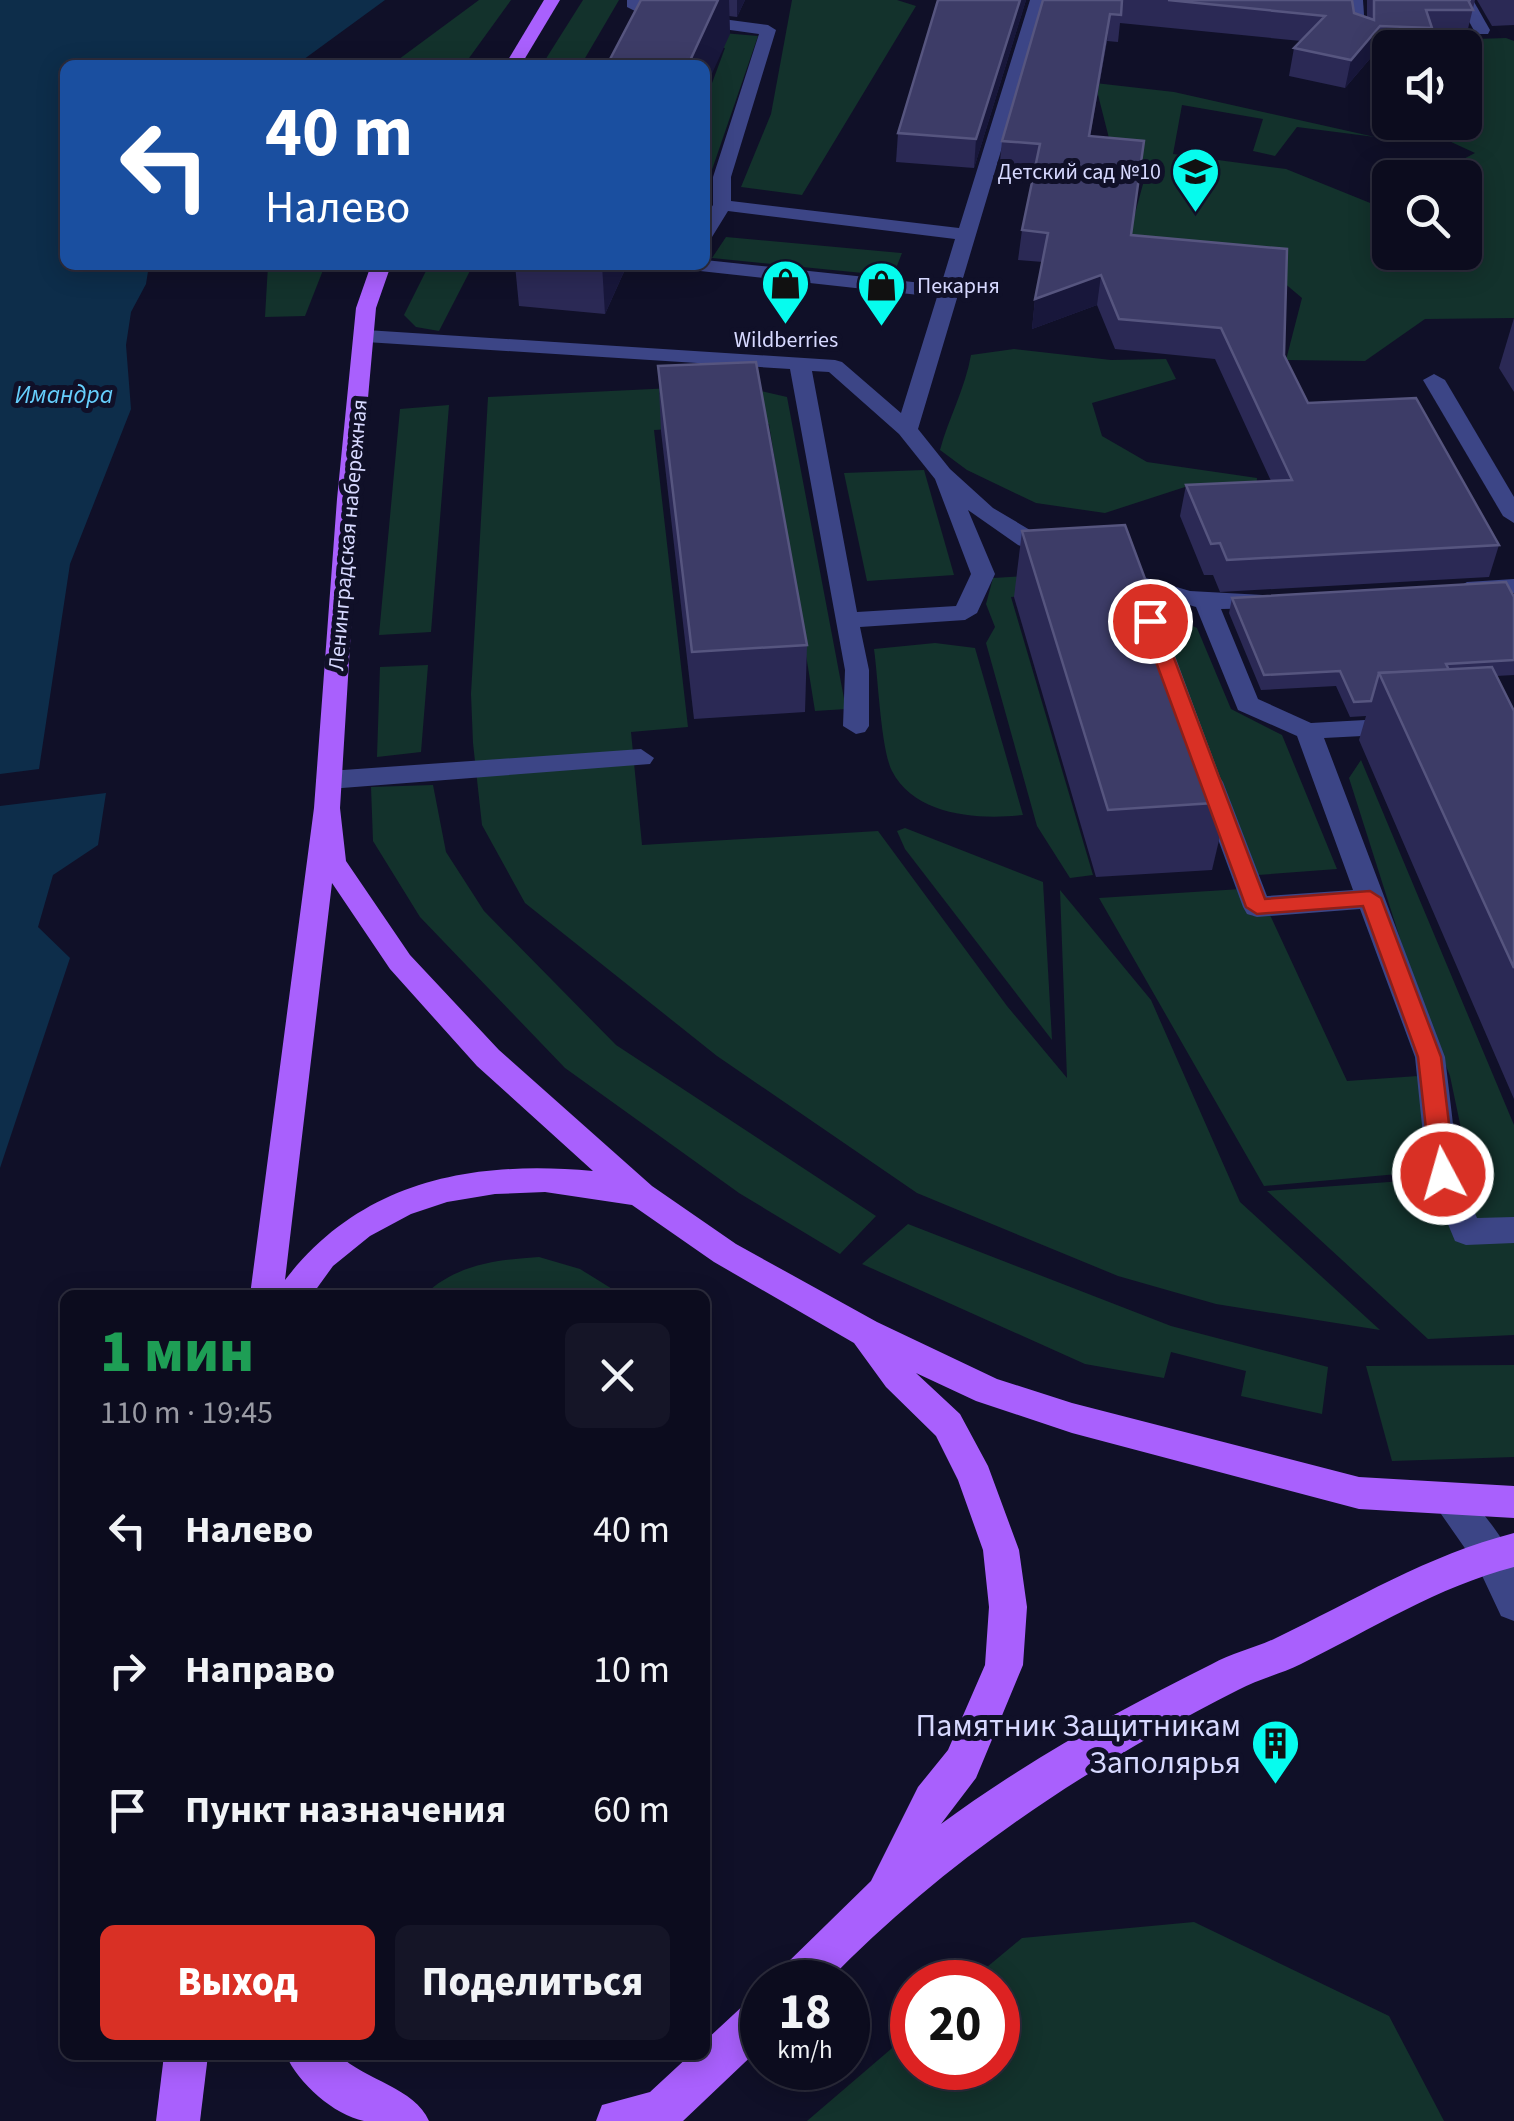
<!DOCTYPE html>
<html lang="ru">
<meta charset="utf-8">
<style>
body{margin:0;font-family:"Source Sans 3",sans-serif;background:#151527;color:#f1f3f6;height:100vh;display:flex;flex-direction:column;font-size:38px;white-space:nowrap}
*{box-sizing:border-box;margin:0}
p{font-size:32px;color:#9a9ba4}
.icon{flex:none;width:55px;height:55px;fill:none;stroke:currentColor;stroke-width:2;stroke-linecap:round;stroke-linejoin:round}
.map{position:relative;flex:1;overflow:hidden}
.panel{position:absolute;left:60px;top:1290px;width:650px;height:770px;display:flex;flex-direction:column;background:#0c0c1e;border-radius:15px;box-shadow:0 5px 25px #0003,0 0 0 2px #2c2c3c}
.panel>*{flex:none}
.hud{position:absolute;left:60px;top:60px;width:650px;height:210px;border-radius:15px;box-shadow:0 5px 25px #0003,0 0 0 2px #2c2c3c;background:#1a4fa0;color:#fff;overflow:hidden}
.controls{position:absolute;left:1372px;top:30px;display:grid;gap:20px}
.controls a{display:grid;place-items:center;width:110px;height:110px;border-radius:15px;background:#0c0c1e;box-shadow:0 5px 25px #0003,0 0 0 2px #2c2c3c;font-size:50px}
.speed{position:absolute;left:740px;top:1960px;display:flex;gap:20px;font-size:50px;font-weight:700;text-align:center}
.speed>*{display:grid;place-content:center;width:130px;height:130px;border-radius:50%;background:#0c0c1e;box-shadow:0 5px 25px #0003,0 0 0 2px #2c2c3c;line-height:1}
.speed small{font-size:25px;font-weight:400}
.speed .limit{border:15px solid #d22;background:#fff;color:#111}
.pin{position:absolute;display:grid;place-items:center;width:85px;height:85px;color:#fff;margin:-42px;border:5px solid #fff;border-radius:50%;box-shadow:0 2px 10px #0007}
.me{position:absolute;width:110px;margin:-55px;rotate:354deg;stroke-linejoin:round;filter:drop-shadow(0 0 8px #0008)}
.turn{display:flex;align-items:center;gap:35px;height:210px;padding:0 40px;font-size:45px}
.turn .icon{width:130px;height:130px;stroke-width:2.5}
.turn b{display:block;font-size:70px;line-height:85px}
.round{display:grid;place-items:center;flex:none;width:105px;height:105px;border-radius:15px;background:#151527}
.overview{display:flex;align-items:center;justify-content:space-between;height:170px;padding:0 40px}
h1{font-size:60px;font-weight:800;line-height:75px;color:#1e9e55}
.cta{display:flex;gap:20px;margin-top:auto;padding:20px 40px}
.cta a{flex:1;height:115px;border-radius:15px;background:#d93025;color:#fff;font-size:40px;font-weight:800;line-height:115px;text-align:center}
.cta a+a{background:#151527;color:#f1f3f6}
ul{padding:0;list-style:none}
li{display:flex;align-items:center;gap:30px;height:140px;padding:0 40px}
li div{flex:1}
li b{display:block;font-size:38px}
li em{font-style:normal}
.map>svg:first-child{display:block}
.green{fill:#13322c}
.water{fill:#0d2d4a}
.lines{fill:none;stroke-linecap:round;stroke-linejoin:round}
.minor{fill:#3c4586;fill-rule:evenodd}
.major{fill:#a960fd;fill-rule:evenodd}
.wall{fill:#2b2955}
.shaded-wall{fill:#18173b}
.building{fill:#3d3c67;stroke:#56557f;stroke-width:2.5}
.route{fill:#d93025;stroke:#8d1f18;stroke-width:2.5}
.labels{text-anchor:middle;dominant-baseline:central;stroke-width:10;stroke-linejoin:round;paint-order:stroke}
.far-poi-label{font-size:22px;fill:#d7d9ff;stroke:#101028;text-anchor:end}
.far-street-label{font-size:22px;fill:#d7d9ff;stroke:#101028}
.far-water-label{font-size:25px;font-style:italic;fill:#66cffd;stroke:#101028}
.near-poi-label{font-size:32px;fill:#d7d9ff;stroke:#101028;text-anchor:end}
</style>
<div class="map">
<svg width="1514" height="2121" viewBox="0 0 1514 2121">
<rect width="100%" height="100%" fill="#101028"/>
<g class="green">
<path d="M479,0H511L464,65H391Z"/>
<path d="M583,0H619L581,65H542Z"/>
<path d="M792,0H897L916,6L802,195L741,187L771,114Z"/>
<path d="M629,25L758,36L705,190V102L725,48L648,42L608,65Z"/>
<path d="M1506,38L1514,41V318L1425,319L1365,361L1286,360L1302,298L1264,266L1124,254L1149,162L1113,154L1095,83L1174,92L1375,137L1297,127L1275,156L1253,151L1263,119L1182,105L1173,154L1286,169L1390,211V252H1465V178L1429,177L1475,153L1410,123L1465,122V48L1436,47L1447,40Z"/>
<path d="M726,237L901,253H902L893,276L712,258Z"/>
<path d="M268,265H325L305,316L265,317Z"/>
<path d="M429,265H473L439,331L416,327L404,315Z"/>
<path d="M1014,349L1111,360L1166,359L1176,379L1092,403L1102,436L1147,462L1257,478L1256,490L1185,487L1105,513L1036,503L967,470L940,450C949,417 965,389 971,355Z"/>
<path d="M735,385L787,397L846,709L815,711L769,424L654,430L688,727L631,732L642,845L878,831L1007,1006L1067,1078L1060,890L1151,1000L1240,1202L1380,1330L1216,1304L1118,1276L917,1193L717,1056L525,903L482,825L473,743L471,694L488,397Z"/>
<path d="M449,405L431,632L379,635L400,409Z"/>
<path d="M924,470L954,575L867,581L844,473Z"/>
<path d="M1041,575L1071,592L1011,597L1093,875L1070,878L1037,826L986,643L995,627L986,604L993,578Z"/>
<path d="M1153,608L1197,628L1231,709L1282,735L1337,869L1258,875Z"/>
<path d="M935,643L975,648L1023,815C979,820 915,816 892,771C881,750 878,677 874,649Z"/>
<path d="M428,665L421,752L377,757L380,667Z"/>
<path d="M1361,760L1514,1125V1335L1428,1339L1267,1191L1471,1176L1450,1076L1417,992L1349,778Z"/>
<path d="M433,785L446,852L484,911L616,1045L876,1216L840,1254L739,1193L565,1068L420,917L373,841L371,787Z"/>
<path d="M905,828L1043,882L1052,1040L905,849L897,831Z"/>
<path d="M1241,889L1252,916L1270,915L1347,1081L1418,1076L1431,1171L1264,1186L1099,898Z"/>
<path d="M908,1224L1171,1326L1328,1367L1322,1414L1241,1396L1246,1371L1171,1352L1164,1378L1085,1364L862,1264Z"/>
<path d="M539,1257L580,1269L622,1295H424C457,1264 496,1260 539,1257Z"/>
<path d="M1514,1365V1457L1392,1461L1366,1366Z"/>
<path d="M1194,1922L1389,2016L1444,2121H807L912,2031V2068H998V1982H969L1022,1938Z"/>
</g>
<g class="water">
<path d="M0,0H385L296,65H65V265H149L146,284L131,312L126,345L131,409L70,564L39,769L0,774Z"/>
<path d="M106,793L98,845L53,875L38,927L70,958L0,1168V806Z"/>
</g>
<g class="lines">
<g class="minor">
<path d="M627,0H643L655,10L768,25L776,30L731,177V201L959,228L1030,0H1046L918,429L950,469L993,508L1067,552L1055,559L1018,545L968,510L995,574L977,613L965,620L860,627L869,670V726L865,732L856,734L843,726L845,670L790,369L366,342L356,336L366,330L835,360L842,362L901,413L937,297L700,271L690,265H705V260L941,285L955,239L728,211L712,237L705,239V217L713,205V177L759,34L651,19L627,7ZM812,371L829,372L899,434L935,479L971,574L956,606L857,612Z"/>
<path d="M1347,0H1363L1366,44L1352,40Z"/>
<path d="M1457,0H1473L1490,30L1488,34H1476Z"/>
<path d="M1434,374L1445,380L1514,497V523L1503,516L1423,380Z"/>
<path d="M1112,568L1190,591L1279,596L1283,601L1271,608L1221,609L1258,699L1311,723L1401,718L1414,726L1401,734L1324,738L1445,1057L1459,1174L1477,1218L1514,1217V1243L1466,1245L1455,1241L1427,1174L1415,1057L1360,909L1257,917L1247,914L1243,907L1197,782L1201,776H1219L1223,782L1267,896L1353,890L1297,736L1238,710L1196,607L1104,580L1100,575L1104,570Z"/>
<path d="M1514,579V593L1467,596L1455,589L1467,582Z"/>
<path d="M641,749L654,758L650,764L329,789L320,786L316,780L320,774L329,771Z"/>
<path d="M1450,1485C1470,1492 1509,1543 1514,1565C1514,1582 1514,1604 1514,1621L1501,1616L1478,1567L1432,1501L1437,1490Z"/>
</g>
<g class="major">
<path d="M544,0H560L521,65H505Z"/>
<path d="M371,265H391L376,308L359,499L340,808L346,861L410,955L499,1050L652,1186L736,1244L877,1322L997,1379L1072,1403L1359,1477L1514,1486V1518L1359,1509L1072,1433L976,1401L916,1373L960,1414L988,1466L1019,1550L1027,1607L1023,1665L976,1778L941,1824C1025,1762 1119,1710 1212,1664C1232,1653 1255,1648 1276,1638C1355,1600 1428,1555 1514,1533V1567C1437,1587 1372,1629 1301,1664C1281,1674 1258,1679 1238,1690C1086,1767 946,1859 827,1982H777L783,1967L871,1881L918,1787L948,1750L985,1665L989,1607L983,1550L958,1480L936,1436L886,1387L854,1343L714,1262L632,1205L545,1192L495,1194L447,1202L411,1214L370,1236L333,1266L312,1295H250L314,808L337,499L356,308ZM332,883L390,969L477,1066L593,1171C473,1160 362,1180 285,1280Z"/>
<path d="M762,1996V2046L683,2121H596L602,2105L650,2092L690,2055H705V2041L747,2002Z"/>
<path d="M164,2055H208L200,2121H156Z"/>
<path d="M286,2055H339C365,2080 415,2088 429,2121C409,2121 384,2121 364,2121C334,2115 298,2083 286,2055Z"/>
</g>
</g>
<g class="wall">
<path d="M641,0H745L737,17L729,16L730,34Z"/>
<path d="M938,0H1026L974,168L896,162L898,133Z"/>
<path d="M1043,0H1352L1354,13L1367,17V0H1475L1466,37H1430L1428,48H1390V54H1374L1345,88L1289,76L1294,48L1301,41L1120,23L1118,42L1107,41L1090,136L1131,235L1284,355L1308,403L1499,545L1489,577L1220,592L1213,575H1204L1180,516L1186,485L1271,481L1215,359L1115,349L1097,305L1032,329L1035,299L1043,262L1018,260L1022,230L1034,173L999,170L1002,141Z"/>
<path d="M1477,0H1514V25L1492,26Z"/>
<path d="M515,265H627L605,314L519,306Z"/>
<path d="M1514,318V392L1499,368Z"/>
<path d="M658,366L807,645L805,712L694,719L661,431Z"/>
<path d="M1022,531L1228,802L1212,870L1096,877L1014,597Z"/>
<path d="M1514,597V675L1496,676L1514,711V1099L1359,740L1366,716L1350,717L1336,686L1261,690L1229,613L1232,598Z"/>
</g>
<g class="shaded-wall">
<path d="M718,0H729L730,34L705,89V65H688Z"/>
<path d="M737,0H745L737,17Z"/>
<path d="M1020,0H1026L974,168L976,139Z"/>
<path d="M1110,14L1107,41L1085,165L1089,136Z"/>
<path d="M1380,26L1374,54L1345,88L1351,60Z"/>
<path d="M602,265H627L605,314Z"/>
<path d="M1101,275L1097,305L1032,329L1035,299Z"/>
</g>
<g class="building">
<path d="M641,0H718L688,65H607Z"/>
<path d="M938,0H1020L976,139L898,133Z"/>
<path d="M1043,0H1122L1121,15L1110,14L1089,136L1144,141L1131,235L1287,249L1284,355L1308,403L1416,398L1499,545L1227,560L1220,543L1211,544L1186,485L1292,480L1221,328L1119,319L1101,275L1035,299L1048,233L1022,230L1040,144L1002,141Z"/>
<path d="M1168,0H1352L1354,13L1374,20V0H1471H1468L1473,10H1426L1432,28L1380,26L1351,60L1294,48L1325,16Z"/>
<path d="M756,362L807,645L692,652L658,366Z"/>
<path d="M1125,525L1228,802L1108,810L1022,531Z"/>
<path d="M1506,582L1514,597V660L1446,664L1449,670L1379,673L1371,701L1354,702L1340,671L1264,675L1232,598Z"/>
<path d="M1492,667L1514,711V968L1379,673Z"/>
</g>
<path class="route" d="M1150,615L1160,621L1265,899L1370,891L1381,898L1441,1057L1455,1174L1451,1180H1435L1431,1174L1418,1057L1363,906L1257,914L1246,907L1141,621Z"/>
<defs>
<symbol id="school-pin" viewBox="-11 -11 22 30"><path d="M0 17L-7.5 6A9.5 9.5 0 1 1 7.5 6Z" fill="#06fcee" stroke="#101028"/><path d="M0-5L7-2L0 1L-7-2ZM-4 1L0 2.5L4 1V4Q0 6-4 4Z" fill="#111"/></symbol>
<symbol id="shop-pin" viewBox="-11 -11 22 30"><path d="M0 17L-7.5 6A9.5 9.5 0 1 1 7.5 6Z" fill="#06fcee" stroke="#101028"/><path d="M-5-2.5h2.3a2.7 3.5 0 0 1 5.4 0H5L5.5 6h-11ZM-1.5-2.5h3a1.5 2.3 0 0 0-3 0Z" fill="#111"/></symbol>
<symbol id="building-pin" viewBox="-11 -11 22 30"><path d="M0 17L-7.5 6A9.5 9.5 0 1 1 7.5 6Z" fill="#06fcee" stroke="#101028"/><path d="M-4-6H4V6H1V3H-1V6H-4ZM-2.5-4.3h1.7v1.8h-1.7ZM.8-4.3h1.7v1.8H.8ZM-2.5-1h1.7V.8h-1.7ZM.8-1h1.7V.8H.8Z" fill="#111"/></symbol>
</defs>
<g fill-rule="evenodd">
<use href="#school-pin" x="1168" y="144" width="55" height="75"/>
<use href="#shop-pin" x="758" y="256" width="55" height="75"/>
<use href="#shop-pin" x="854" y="258" width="55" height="75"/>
<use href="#building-pin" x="1248" y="1716" width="55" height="75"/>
</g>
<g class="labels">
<g class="far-poi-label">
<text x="1161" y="172">Детский сад №10</text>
<text x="917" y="286" text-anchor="start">Пекарня</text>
<text x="786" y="340" text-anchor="middle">Wildberries</text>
</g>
<g class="far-street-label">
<text transform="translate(348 535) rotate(-85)">Ленинградская набережная</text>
</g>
<g class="far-water-label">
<text x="64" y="395">Имандра</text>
</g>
<g class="near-poi-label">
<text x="1241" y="1726">Памятник Защитникам<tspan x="1241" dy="37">Заполярья</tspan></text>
</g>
</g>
</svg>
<div class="controls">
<a><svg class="icon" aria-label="sound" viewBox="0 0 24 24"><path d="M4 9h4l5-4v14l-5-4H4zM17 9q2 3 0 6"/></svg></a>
<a><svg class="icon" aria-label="search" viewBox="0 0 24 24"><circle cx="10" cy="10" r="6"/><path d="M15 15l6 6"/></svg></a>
</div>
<div class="speed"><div>18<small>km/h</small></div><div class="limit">20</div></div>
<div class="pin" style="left:1150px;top:621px;background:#d93025"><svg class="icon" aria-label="arrive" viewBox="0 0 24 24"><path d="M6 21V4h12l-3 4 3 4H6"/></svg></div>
<svg class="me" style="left:1443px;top:1174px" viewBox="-20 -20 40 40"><circle r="17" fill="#d93025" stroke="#fff" stroke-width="3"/><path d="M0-11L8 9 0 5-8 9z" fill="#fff"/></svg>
<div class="hud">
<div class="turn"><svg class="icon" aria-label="left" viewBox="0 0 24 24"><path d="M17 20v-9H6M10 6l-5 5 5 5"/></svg><div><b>40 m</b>Налево</div></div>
</div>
<section class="panel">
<div class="overview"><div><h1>1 мин</h1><p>110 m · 19:45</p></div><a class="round"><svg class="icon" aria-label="close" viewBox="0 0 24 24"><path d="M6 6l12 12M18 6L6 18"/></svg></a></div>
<ul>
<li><svg class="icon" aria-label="left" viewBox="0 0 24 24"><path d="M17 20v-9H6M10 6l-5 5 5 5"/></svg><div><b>Налево</b></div><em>40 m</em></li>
<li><svg class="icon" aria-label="right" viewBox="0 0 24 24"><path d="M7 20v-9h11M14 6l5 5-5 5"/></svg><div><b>Направо</b></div><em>10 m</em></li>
<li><svg class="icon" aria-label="arrive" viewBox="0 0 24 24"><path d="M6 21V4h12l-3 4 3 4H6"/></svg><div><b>Пункт назначения</b></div><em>60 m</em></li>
</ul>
<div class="cta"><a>Выход</a><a>Поделиться</a></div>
</section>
</div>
